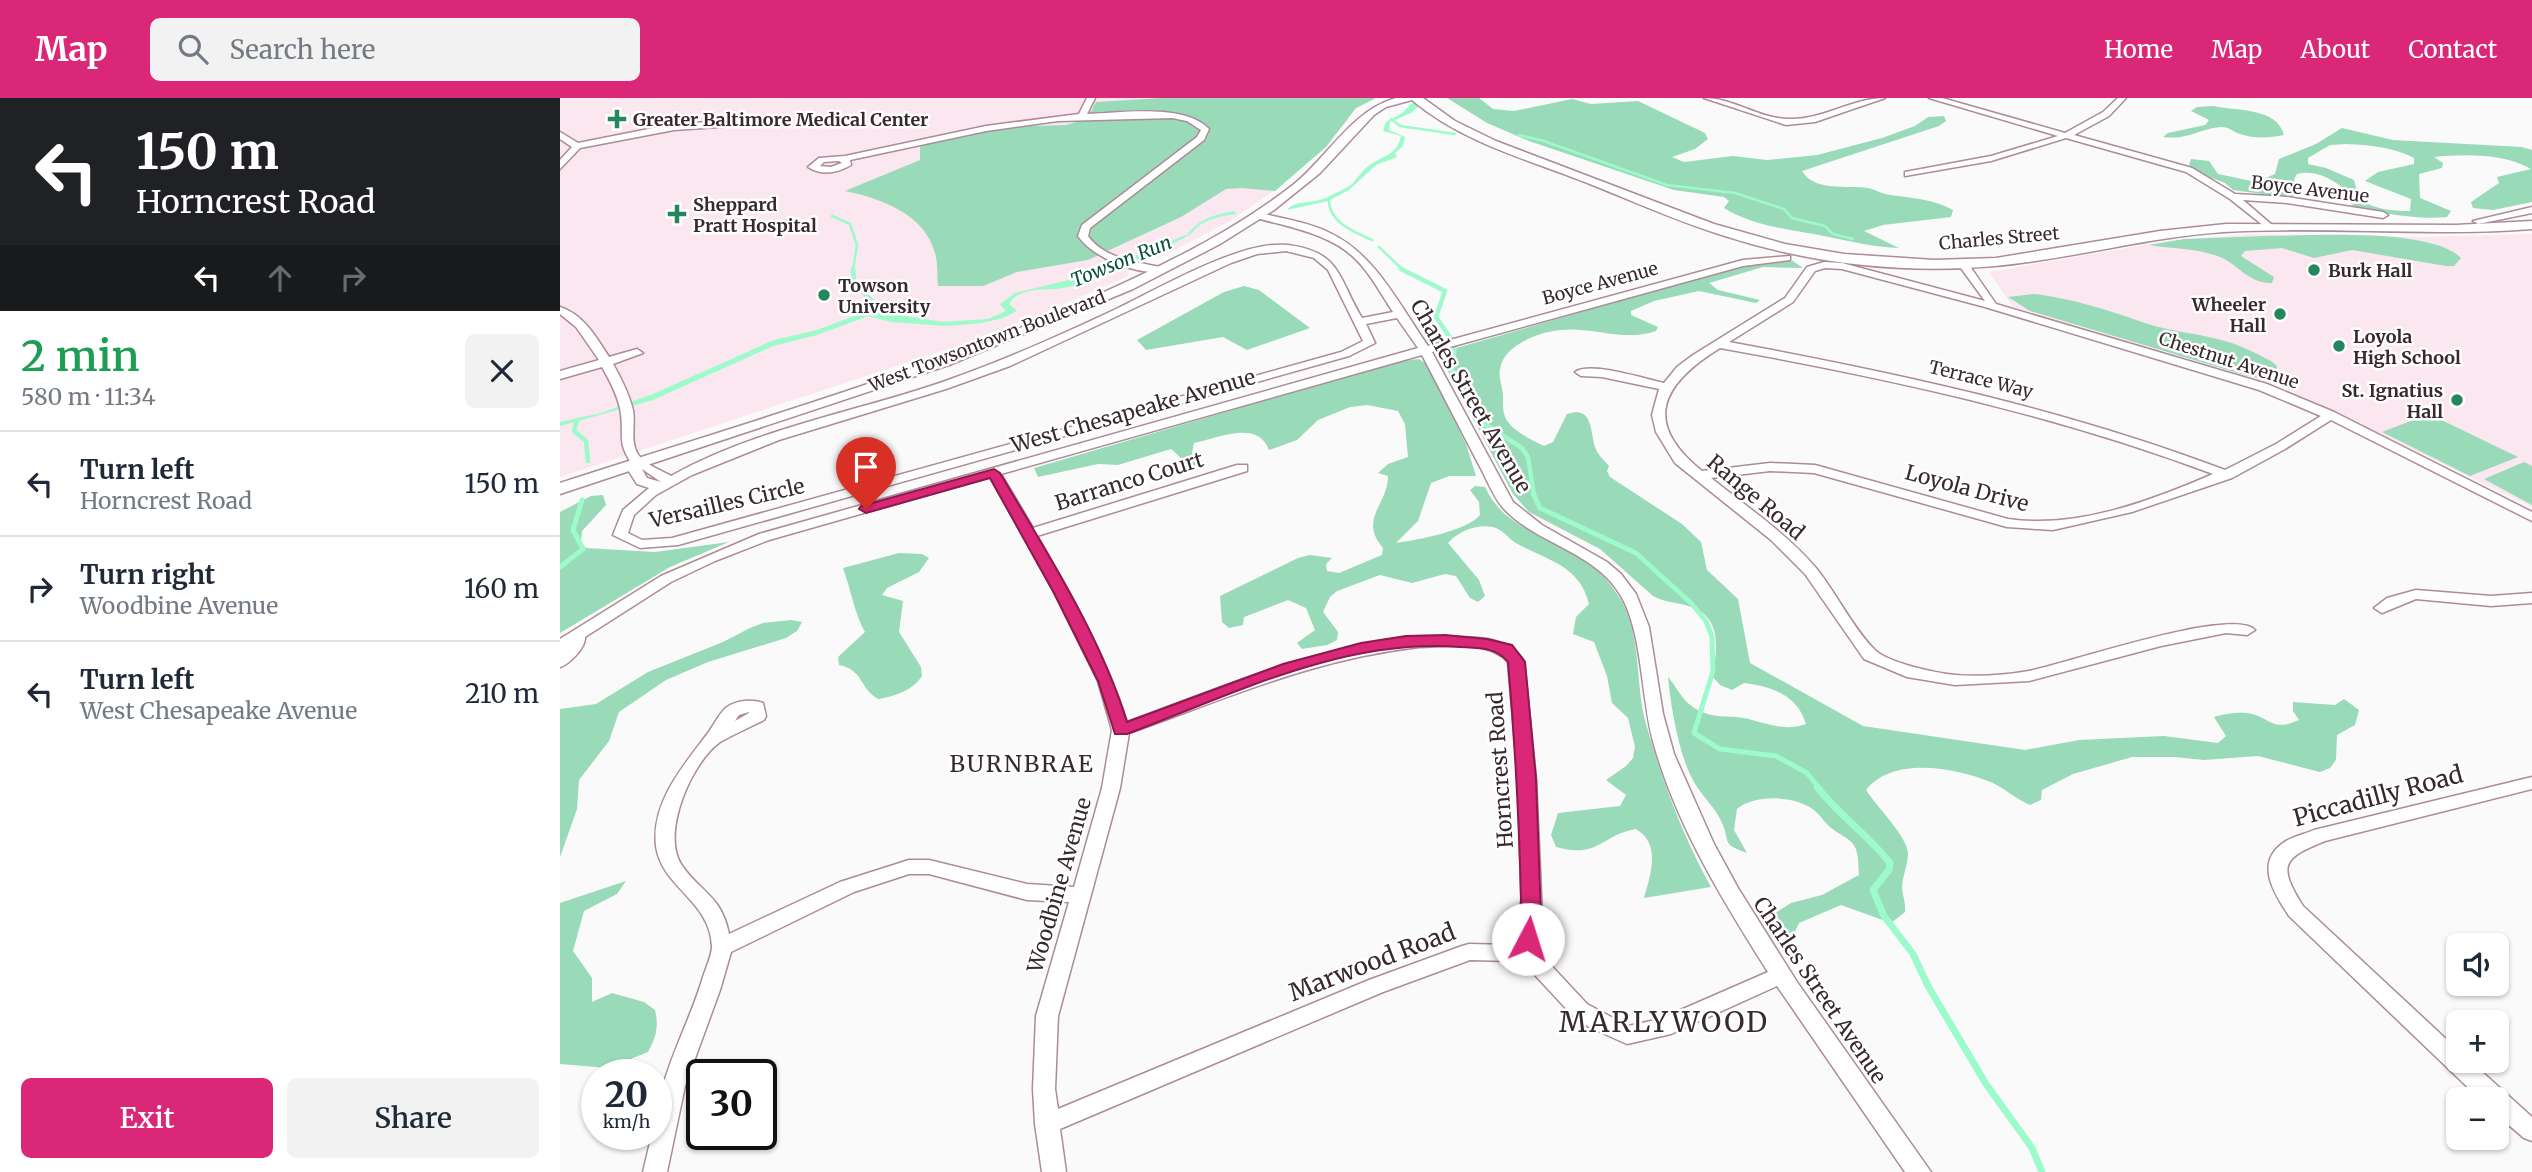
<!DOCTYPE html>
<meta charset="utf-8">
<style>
body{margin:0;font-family:Merriweather,serif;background:#f2f2f3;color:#1f2937;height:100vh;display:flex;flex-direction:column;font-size:26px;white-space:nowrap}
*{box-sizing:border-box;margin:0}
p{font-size:23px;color:#747a83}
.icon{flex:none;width:38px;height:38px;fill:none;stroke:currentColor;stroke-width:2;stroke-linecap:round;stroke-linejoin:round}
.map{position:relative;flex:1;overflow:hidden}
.sheet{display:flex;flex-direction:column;background:#fff;width:560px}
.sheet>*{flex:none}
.hud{background:#202124;color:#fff;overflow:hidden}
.fabs{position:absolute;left:1886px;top:835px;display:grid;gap:14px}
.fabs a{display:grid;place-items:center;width:63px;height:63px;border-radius:10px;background:#fff;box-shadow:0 2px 5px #0004;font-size:35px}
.speed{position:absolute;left:21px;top:961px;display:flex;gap:14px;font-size:35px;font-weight:700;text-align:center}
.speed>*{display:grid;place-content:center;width:91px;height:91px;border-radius:50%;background:#fff;box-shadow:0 2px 5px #0004;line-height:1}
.speed small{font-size:18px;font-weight:400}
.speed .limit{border:4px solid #111;border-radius:10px;background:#fff;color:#111}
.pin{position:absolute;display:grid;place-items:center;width:60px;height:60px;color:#fff;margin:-72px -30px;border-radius:50% 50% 50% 0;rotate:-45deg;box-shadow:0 0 7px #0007}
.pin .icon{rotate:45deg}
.me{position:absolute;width:77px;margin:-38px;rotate:5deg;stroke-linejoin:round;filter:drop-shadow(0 0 5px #0008)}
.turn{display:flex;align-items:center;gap:24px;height:147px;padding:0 21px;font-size:32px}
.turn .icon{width:91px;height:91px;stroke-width:2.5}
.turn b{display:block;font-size:49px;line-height:60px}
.lanes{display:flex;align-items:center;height:66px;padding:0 21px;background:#0003;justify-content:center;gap:35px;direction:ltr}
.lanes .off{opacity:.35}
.round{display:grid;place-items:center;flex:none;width:74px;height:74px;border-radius:10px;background:#f2f2f3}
.headline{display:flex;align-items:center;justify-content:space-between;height:119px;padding:0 21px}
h1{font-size:42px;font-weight:600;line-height:52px;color:#1e9e55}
.action{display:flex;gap:14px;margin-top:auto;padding:14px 21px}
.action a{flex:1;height:80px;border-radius:10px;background:#db2777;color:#fff;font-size:28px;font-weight:600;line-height:80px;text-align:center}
.action a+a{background:#f2f2f3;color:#1f2937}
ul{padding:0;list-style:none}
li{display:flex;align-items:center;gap:21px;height:105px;padding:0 21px;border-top:2px solid #e0e1e3}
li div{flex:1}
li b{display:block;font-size:26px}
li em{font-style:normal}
header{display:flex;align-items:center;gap:42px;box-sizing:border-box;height:98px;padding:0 35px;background:#db2777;color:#fff}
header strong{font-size:33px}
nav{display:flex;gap:38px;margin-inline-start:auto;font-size:24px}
.search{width:490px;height:63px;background:#f2f2f3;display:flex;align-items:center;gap:18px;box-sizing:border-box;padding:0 24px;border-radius:10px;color:#747a83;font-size:26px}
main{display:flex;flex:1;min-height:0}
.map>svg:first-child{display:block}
.built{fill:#fae7ef}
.green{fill:#99dab8;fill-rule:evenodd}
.water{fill:#9dfacb}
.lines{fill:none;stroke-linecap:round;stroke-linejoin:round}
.stream-far3{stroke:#9dfacb;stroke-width:2.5}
.stream-far2{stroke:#9dfacb;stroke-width:4.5}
.stream-far1{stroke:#9dfacb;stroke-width:5}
.stream{stroke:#9dfacb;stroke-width:7}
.minor-casing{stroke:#ad8b99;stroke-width:3}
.major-casing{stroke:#ad8b99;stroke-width:3}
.minor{fill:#fff;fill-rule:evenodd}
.major{fill:#fff;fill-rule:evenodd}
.route{fill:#db2777;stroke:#8e194d;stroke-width:2}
.poi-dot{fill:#25855d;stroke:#fff;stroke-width:2.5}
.labels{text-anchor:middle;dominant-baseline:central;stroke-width:5;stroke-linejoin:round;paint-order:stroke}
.far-poi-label{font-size:18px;font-weight:bold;fill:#37292f;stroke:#fff;text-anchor:start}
.far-street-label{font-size:18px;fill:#37292f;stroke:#fff}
.far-water-label{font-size:19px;font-style:italic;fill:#055235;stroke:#fff}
.street-label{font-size:21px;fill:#37292f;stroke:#fff}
.neighbourhood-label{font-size:23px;letter-spacing:2px;fill:#37292f;stroke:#fff}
.near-street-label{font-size:24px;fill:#37292f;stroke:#fff}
.near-neighbourhood-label{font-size:28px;letter-spacing:2px;fill:#37292f;stroke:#fff}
</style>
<header>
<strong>Map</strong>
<div class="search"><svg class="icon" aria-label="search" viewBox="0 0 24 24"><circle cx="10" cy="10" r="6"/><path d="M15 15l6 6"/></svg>Search here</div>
<nav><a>Home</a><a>Map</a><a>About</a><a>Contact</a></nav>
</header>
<main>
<section class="sheet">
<div class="hud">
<div class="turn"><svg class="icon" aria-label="left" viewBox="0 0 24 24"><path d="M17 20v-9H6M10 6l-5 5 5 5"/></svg><div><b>150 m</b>Horncrest Road</div></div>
<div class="lanes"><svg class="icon" aria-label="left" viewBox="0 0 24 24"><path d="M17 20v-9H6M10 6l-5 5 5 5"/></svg><svg class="icon off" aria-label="ahead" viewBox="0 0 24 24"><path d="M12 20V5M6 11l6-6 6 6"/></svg><svg class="icon off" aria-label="right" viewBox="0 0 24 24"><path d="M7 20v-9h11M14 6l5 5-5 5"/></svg></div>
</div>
<div class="headline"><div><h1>2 min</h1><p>580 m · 11:34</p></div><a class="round"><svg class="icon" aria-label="close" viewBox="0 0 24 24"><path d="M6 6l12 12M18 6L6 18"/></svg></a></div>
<ul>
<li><svg class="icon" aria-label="left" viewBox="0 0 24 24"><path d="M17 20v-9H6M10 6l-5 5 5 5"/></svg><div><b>Turn left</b><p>Horncrest Road</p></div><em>150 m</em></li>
<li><svg class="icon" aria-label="right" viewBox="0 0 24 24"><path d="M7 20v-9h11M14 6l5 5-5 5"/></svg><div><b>Turn right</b><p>Woodbine Avenue</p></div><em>160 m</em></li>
<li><svg class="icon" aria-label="left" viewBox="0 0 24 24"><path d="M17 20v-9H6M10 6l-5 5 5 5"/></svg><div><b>Turn left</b><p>West Chesapeake Avenue</p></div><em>210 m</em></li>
</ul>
<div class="action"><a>Exit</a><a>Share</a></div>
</section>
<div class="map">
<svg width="1972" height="1074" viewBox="0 0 1972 1074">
<rect width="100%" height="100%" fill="#fafafa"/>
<g class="built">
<path d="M0,0H816L794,12L786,25L712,94L672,122L603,158L588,161L570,170L568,178L479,217L406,245L0,379Z"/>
<path d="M1691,136L1861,139L1972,136V409L1719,287L1453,209L1429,174L1607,143Z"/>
</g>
<g class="green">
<path d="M602,0H816L796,10L766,49L715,93L681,90L666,91L621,119L528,162L457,174L423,188H378C377,177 378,165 375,155C365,116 320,100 285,93L360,62V46L443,29L506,27L527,21L536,4Z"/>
<path d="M887,0H919L933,11L954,13L1012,1L1031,6L1078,3L1145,35L1148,41L1135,51L1112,59L1124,64L1173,58L1207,62L1257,57L1322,40L1355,28L1368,19L1384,18L1386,23L1379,28L1242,73C1254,94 1288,87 1308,90C1316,92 1322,96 1330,97C1352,100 1373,101 1393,112L1391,119L1323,127L1304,133L1339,150C1316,149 1297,145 1274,140C1238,132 1196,130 1164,110L1169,103L1164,99L1114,92L969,43L927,25Z"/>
<path d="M1653,8C1675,13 1717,9 1724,37C1710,40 1694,41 1680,36C1673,34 1670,29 1661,29C1638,31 1629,42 1603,39L1608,35L1645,27L1649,22L1631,13L1637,9Z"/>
<path d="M1782,30L1833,42L1962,49L1972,52V104L1933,112L1913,110L1911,104L1939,85L1937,79L1971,71C1945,55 1903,56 1874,59L1883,65L1882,70L1859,76L1860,100L1891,113L1887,119C1852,122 1822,114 1789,110L1795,104C1783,86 1759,70 1737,76L1734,81L1737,94L1730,100L1673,92L1665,85L1636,74L1629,67L1631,61L1649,63L1658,76L1696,84L1715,76L1719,61L1756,46ZM1786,46C1809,47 1833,49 1854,60V66L1818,74L1805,83L1851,101L1850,113C1831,113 1816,111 1799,102L1794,82L1766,70L1748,66V60L1770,47Z"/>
<path d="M1705,138C1749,138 1870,129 1901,160L1894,168H1886L1792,152L1754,160L1722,150L1685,153L1681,158L1714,179L1712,185C1689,186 1679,167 1660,159C1639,150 1611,151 1589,147L1624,141Z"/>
<path d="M1233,163L1243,170L1203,169L1149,185L1158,192L1200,202L1196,205L1139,193L1094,203L1071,213V217L1098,229L1096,233C1057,246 1027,223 984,235C967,240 943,251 940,271C938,279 943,289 943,298C943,307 942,316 948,324C955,334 972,342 984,348L993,344L1007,316C1033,307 1030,333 1035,349C1037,356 1044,362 1049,368L1047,373L1050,379L1122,426L1141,444L1147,472L1178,501L1190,565L1303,628L1465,652L1519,642L1604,638L1658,645L1666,638L1654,619C1664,616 1676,614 1687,615C1710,618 1711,635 1739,622L1733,613V604L1775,607L1784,601L1799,612L1795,627L1777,637L1776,662L1770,670L1760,674L1698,658L1644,662L1614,659H1572L1513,676L1482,692L1481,702L1470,707C1456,701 1447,692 1433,685C1398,670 1333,657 1306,692C1316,708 1347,738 1348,755C1348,766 1343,777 1342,788C1342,796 1346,805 1345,814L1331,825L1281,807L1239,825L1233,838L1220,830L1212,817L1231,805L1262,797L1299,777C1298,769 1299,756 1295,749C1291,741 1282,738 1274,732C1266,727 1262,719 1255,713C1237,697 1194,696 1177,711L1174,732L1187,755C1160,745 1171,745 1162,725C1156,710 1142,698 1134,684C1119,658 1111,610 1108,579C1115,587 1121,599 1129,606C1150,624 1170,615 1192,622C1211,627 1227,633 1246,626C1237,597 1213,589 1184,585L1172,592L1160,587L1152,578C1159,548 1161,515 1125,507C1114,504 1104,504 1093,498L1040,451L969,414L953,396L883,264L887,255L893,251L1156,175L1191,166Z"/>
<path d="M684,188L699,192L750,230L687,252L663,239L586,252L577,242L664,194Z"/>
<path d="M1474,196C1511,200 1554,214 1588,226C1610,233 1634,235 1657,241C1676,245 1694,254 1711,263L1717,268C1713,288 1685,277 1671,273L1470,213L1448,199Z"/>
<path d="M859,261L868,267L906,346L916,378H889L871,385L858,423L836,445C857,442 907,433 920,417L919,404L910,392L915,388L925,389C944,432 991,437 1026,463C1040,473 1052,487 1061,502C1082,539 1075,587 1086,626C1102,683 1123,738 1151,789L1084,800C1091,775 1101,746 1076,731C1041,737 1039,761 996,749L991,737L998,715L1060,708L1066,697L1046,682L1066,668L1073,660L1075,649L1068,620L1052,605L1047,578L1034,544L1013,536L1016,519L1029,506C1020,467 986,462 956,445C948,440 942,431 933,429C916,426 899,433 888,445L919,482L925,498L918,504L910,500L896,478L885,476L852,485L820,477L777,493L770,499L763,514L778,534L777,542L767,547L742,551L737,545L755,532L746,510L728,502L684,519L683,527L669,530L662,524L660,498L738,460L750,457L772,460L766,466L767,473L779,475L822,457L823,450C798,421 828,407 828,378L818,375L828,366L848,359L845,326L838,313L807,307L790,309L758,322L737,342L709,352C698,321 658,340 634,345L632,355L640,371L631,369L611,351L558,367L538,366L478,379L474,370L841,263Z"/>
<path d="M1869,316L1958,359L1910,378L1822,334Z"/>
<path d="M1964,364L1972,368V407L1924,381Z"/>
<path d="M43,397L46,407L22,433L21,445L26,450L95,454L169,444L110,469L0,535V414L31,398Z"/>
<path d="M339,455L362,456L369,460L359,474L327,490L322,497L343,503L339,534L361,569L362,578C353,592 334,599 318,601C299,590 304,572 279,567L278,559L305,534C294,514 291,492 283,470Z"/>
<path d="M231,522L242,524L237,533L226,540L148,564L106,582L59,614L49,643L19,682L17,711L0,759V611L36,606L88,574L163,544L190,530L203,525Z"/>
<path d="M66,783L57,796L24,813L13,853L32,880V904L52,895L84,904L95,912C99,929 96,939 88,954L48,970L0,966V805Z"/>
</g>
<g class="water">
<path d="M857,0H868L851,15L830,24L829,32L845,39L843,48L835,55L837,59L816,67L789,92L768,103L727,112C736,101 756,106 768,99C775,95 786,91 792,86C798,80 803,71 811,66C825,57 837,57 841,38L823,33L826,24L842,15Z"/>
<path d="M674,113L677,116C664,117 652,120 640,127C635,130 634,134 629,137C598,154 536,185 503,190C486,193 459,188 449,206L457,213L443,220L422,225L387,228L331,224L308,218L257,237L213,248L93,302L0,328V324L41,315L93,296L214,242L257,232L310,212L382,224L428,221L446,213L440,206L455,195L529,177L628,136C639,121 654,117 674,113Z"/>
</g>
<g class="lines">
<g class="stream-far3">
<path d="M831,21L840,28L895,36"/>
<path d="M959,37L984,43L1107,87L1175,95L1224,111L1232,120L1265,128L1273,136L1293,141"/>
<path d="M769,101C768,124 794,134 812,142"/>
<path d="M272,118L290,126L297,147L293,172"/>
<path d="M819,149L843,172"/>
</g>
<g class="stream-far2">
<path d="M293,171L294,185L320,211L317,216"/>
<path d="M841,171L885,193L876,219L895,247L892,274L912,292L918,319L923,325L962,350L968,359L974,397"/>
<path d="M17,322L14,333L26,343L28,363"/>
</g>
<g class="stream-far1">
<path d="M973,395L980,410L1076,455L1132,506L1146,523L1152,539L1153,573L1134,635L1160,651L1216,658L1247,675L1259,690"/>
<path d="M0,469L23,451L13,432L22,402"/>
</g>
<path class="stream" d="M1257,689C1279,717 1308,737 1330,765L1329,772L1313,792L1324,818L1353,856L1368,888L1426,986L1472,1050L1482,1074"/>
<defs>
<g id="minor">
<path d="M527,0H535L527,16C561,15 624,5 649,31L644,42L530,130L528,138C544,161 578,164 604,170V174C577,177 533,160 518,138L522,127L637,39L641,32L627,23L612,20L498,23L426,33L290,62L291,67C277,75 262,78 248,69L259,60L285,58L426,28L519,16ZM279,63L282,65L271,69L260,68L264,64Z"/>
<path d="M1144,0C1173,0 1200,21 1229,21C1263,22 1292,0 1325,0L1255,24L1226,27Z"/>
<path d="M1369,0H1382L1505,35L1543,14L1558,0H1566L1549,18L1514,37L1632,70L1675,96L1727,99L1823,114L1828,117L1823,120L1727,105L1683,102L1712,127L1714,129L1709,132L1670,101L1626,74L1506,40L1431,63L1345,78V74L1431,58L1498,38Z"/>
<path d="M205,21V25L202,26L114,32L20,50L0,71V62L12,49L0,41V34L18,45L114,26Z"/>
<path d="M1972,109V115L1918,126L1913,123Z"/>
<path d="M696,114C719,120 748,124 770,135C815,156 840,208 868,248L1183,162L1230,158V162L1183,168L872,254L953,404L982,427L1047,464L1061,476L1076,496L1089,529L1103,616L1114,656L1154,746L1178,790L1237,884L1371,1074H1345L1217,888L1111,936L1067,946L1029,929L1013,918L973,875L954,863L910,862L823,894L500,1031L506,1074H482L475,1026L473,991L476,918L509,804L467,802L369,776H349L294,794L171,854L160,892L125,988L107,1074H83L92,1036H96C96,980 128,931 143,879C146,870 152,857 152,848C150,802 102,790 96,748C91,704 124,667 148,635C154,627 160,614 167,609C177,602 192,601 203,605L206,618L204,622C190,629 174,636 160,644C132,664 101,734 121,766C140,795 161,796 169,836L280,784L349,762H369L467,786L514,789L542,690L552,632L538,583L494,494L430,379L209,442L155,463L111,484L25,539C26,549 10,566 0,569V541L101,478L199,436L858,250L837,220L806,226L815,245L789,258L118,447L80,450L53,437L63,412L89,390L77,386L68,372L71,365C57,342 64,340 61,316C59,300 50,283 42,269L0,281V273L39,262L16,229L0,216V209C23,216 37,240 49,259L77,251L83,255L53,266C61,280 69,296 73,312C76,328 68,348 82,361C88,367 102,373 111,378C186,336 274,318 355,293C425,271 490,242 556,211C600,190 681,142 728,147C782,154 778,181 802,220L833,214C823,199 814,182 802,168C776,136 731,130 693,119L691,117ZM726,153L754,160L768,172L803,243L781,254L112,440L82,442L68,435L74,417L96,397L132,377L219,342L386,291L450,268L671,165L697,156ZM862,257C881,293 899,329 918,365C926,379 933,399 944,411C978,447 1035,453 1061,498C1083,535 1081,603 1094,647C1117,728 1163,803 1208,874L1100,921L1068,928L1027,906L987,863L970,853L978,841L982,818L976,681L964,563C948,539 918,539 892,539C777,538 673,586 567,624C546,558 512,498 477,438L687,373V367H677L473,430L441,376ZM82,371L101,384L87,380ZM859,549C887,549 928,541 948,564L958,681L962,818L958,838L952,847L909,846L902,848L809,882L498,1011L495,991L498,918L560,690L569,635C668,600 753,561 859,549ZM189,614V615L175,623L179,617Z"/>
<path d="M1264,164L1282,165L1425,203L1398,166L1407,164L1436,206L1707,286L1774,314L1972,414V423L1771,322L1725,351L1672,380L1572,414L1493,432L1447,429L1254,375L1210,373L1151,380C1187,409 1226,435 1256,470C1275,493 1294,532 1315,552C1328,565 1376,575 1395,577C1419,579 1446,577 1469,573C1505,566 1673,508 1695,532L1687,537L1666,535L1601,548L1469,583L1395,587L1347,579L1304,561L1245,476L1211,442L1115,365L1096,334L1092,317L1099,291L1042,279L1021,278L1015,274C1030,263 1085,281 1104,285L1117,269L1133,257L1225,200L1247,169ZM1265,170L1282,171L1425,209L1699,292L1761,318L1716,346L1665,372C1504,311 1337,275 1169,244L1233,204L1255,173ZM1160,250C1328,280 1493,316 1653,376C1591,403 1516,431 1448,421L1255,367L1210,365L1142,373C1081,324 1102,286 1160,250Z"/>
<path d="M1856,492L1931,498L1972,495V505L1931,508L1856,501L1822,515L1814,510L1827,500Z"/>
<path d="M1972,679V691L1765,743C1723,760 1717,767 1743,808L1899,953V962H1909L1972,1019V1043L1964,1040L1937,1017V1001H1920L1729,818C1715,796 1694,766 1723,745C1731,739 1745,736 1754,732Z"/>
</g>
<path id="major" d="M836,0H863L895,23L936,43L1154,126L1225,146L1284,156L1374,162L1436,160L1600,133L1666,126L1896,127L1972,123V131C1869,139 1767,128 1664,134C1587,139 1512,161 1435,168C1344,176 1252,166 1165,138C1119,124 1075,104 1030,86C969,62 903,45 852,2L826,9L814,17L760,75L714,112L660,146L573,191L389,267L0,396V385C209,317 425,258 621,157C660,137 698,114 733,87C768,59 792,12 836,0Z"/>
</defs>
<use href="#minor" class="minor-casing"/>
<use href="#major" class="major-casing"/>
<use href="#minor" class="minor"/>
<use href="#major" class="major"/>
</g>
<path class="route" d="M434,371L440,375C487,455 539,535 567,624L723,566L801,545L846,538L885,537L927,541L952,547L965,564L976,681L981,818L975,847L968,849L960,847C954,835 961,814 961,800C959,721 955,643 948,564C936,549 919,550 900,549C784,540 673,596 567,636H555L538,583L494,495L430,380L306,415L299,411L301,408Z"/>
<g class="poi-dot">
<path d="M53.5 10.5h7v7h7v7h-7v7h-7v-7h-7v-7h7z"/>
<path d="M113.5 105.5h7v7h7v7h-7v7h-7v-7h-7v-7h7z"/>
<circle cx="1754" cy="172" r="7"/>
<circle cx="264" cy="197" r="7"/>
<circle cx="1720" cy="216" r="7"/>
<circle cx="1779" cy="248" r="7"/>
<circle cx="1897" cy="302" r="7"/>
</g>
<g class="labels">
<g class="far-poi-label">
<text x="73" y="21">Greater Baltimore Medical Center</text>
<text x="133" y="106">Sheppard<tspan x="133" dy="21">Pratt Hospital</tspan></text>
<text x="1768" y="172">Burk Hall</text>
<text x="278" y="187">Towson<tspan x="278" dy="21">University</tspan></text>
<text x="1706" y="206" text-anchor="end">Wheeler<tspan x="1706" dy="21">Hall</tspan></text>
<text x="1793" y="238">Loyola<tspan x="1793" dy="21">High School</tspan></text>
<text x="1883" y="292" text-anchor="end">St. Ignatius<tspan x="1883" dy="21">Hall</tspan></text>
</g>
<g class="far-street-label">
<text transform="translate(1750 91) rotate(7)">Boyce Avenue</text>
<text transform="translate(1439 140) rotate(-5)">Charles Street</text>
<text transform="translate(1040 185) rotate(-15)">Boyce Avenue</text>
<text transform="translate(427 243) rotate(-21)">West Towsontown Boulevard</text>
<text transform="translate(1669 262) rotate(18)">Chestnut Avenue</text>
<text transform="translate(1421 281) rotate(14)">Terrace Way</text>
</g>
<g class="far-water-label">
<text transform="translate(561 163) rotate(-22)">Towson Run</text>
</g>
<g class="street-label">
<text transform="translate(911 298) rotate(60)">Charles Street Avenue</text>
<text transform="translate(573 313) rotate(-16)">West Chesapeake Avenue</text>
<text transform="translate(569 383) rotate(-17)">Barranco Court</text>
<text transform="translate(1407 390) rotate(15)">Loyola Drive</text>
<text transform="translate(1196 399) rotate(40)">Range Road</text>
<text transform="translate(167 405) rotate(-13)">Versailles Circle</text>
<text transform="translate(940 672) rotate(-94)">Horncrest Road</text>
<text transform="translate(499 787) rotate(-74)">Woodbine Avenue</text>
<text transform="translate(1260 892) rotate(56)">Charles Street Avenue</text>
</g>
<g class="neighbourhood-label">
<text x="462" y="665">BURNBRAE</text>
</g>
<g class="near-street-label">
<text transform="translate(1818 698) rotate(-15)">Piccadilly Road</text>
<text transform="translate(812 864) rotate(-21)">Marwood Road</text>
</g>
<g class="near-neighbourhood-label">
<text x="1104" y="924">MARLYWOOD</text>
</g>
</g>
</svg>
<div class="fabs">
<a><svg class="icon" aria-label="sound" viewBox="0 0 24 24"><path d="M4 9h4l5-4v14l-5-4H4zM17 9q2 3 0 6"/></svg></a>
<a>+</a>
<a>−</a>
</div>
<div class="speed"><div>20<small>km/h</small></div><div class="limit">30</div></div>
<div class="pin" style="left:306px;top:411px;background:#d93025"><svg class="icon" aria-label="arrive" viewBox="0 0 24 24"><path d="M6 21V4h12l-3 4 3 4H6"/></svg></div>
<svg class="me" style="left:968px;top:841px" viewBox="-20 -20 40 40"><circle r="19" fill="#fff"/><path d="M0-13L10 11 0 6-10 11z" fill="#db2777"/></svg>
</div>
</main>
